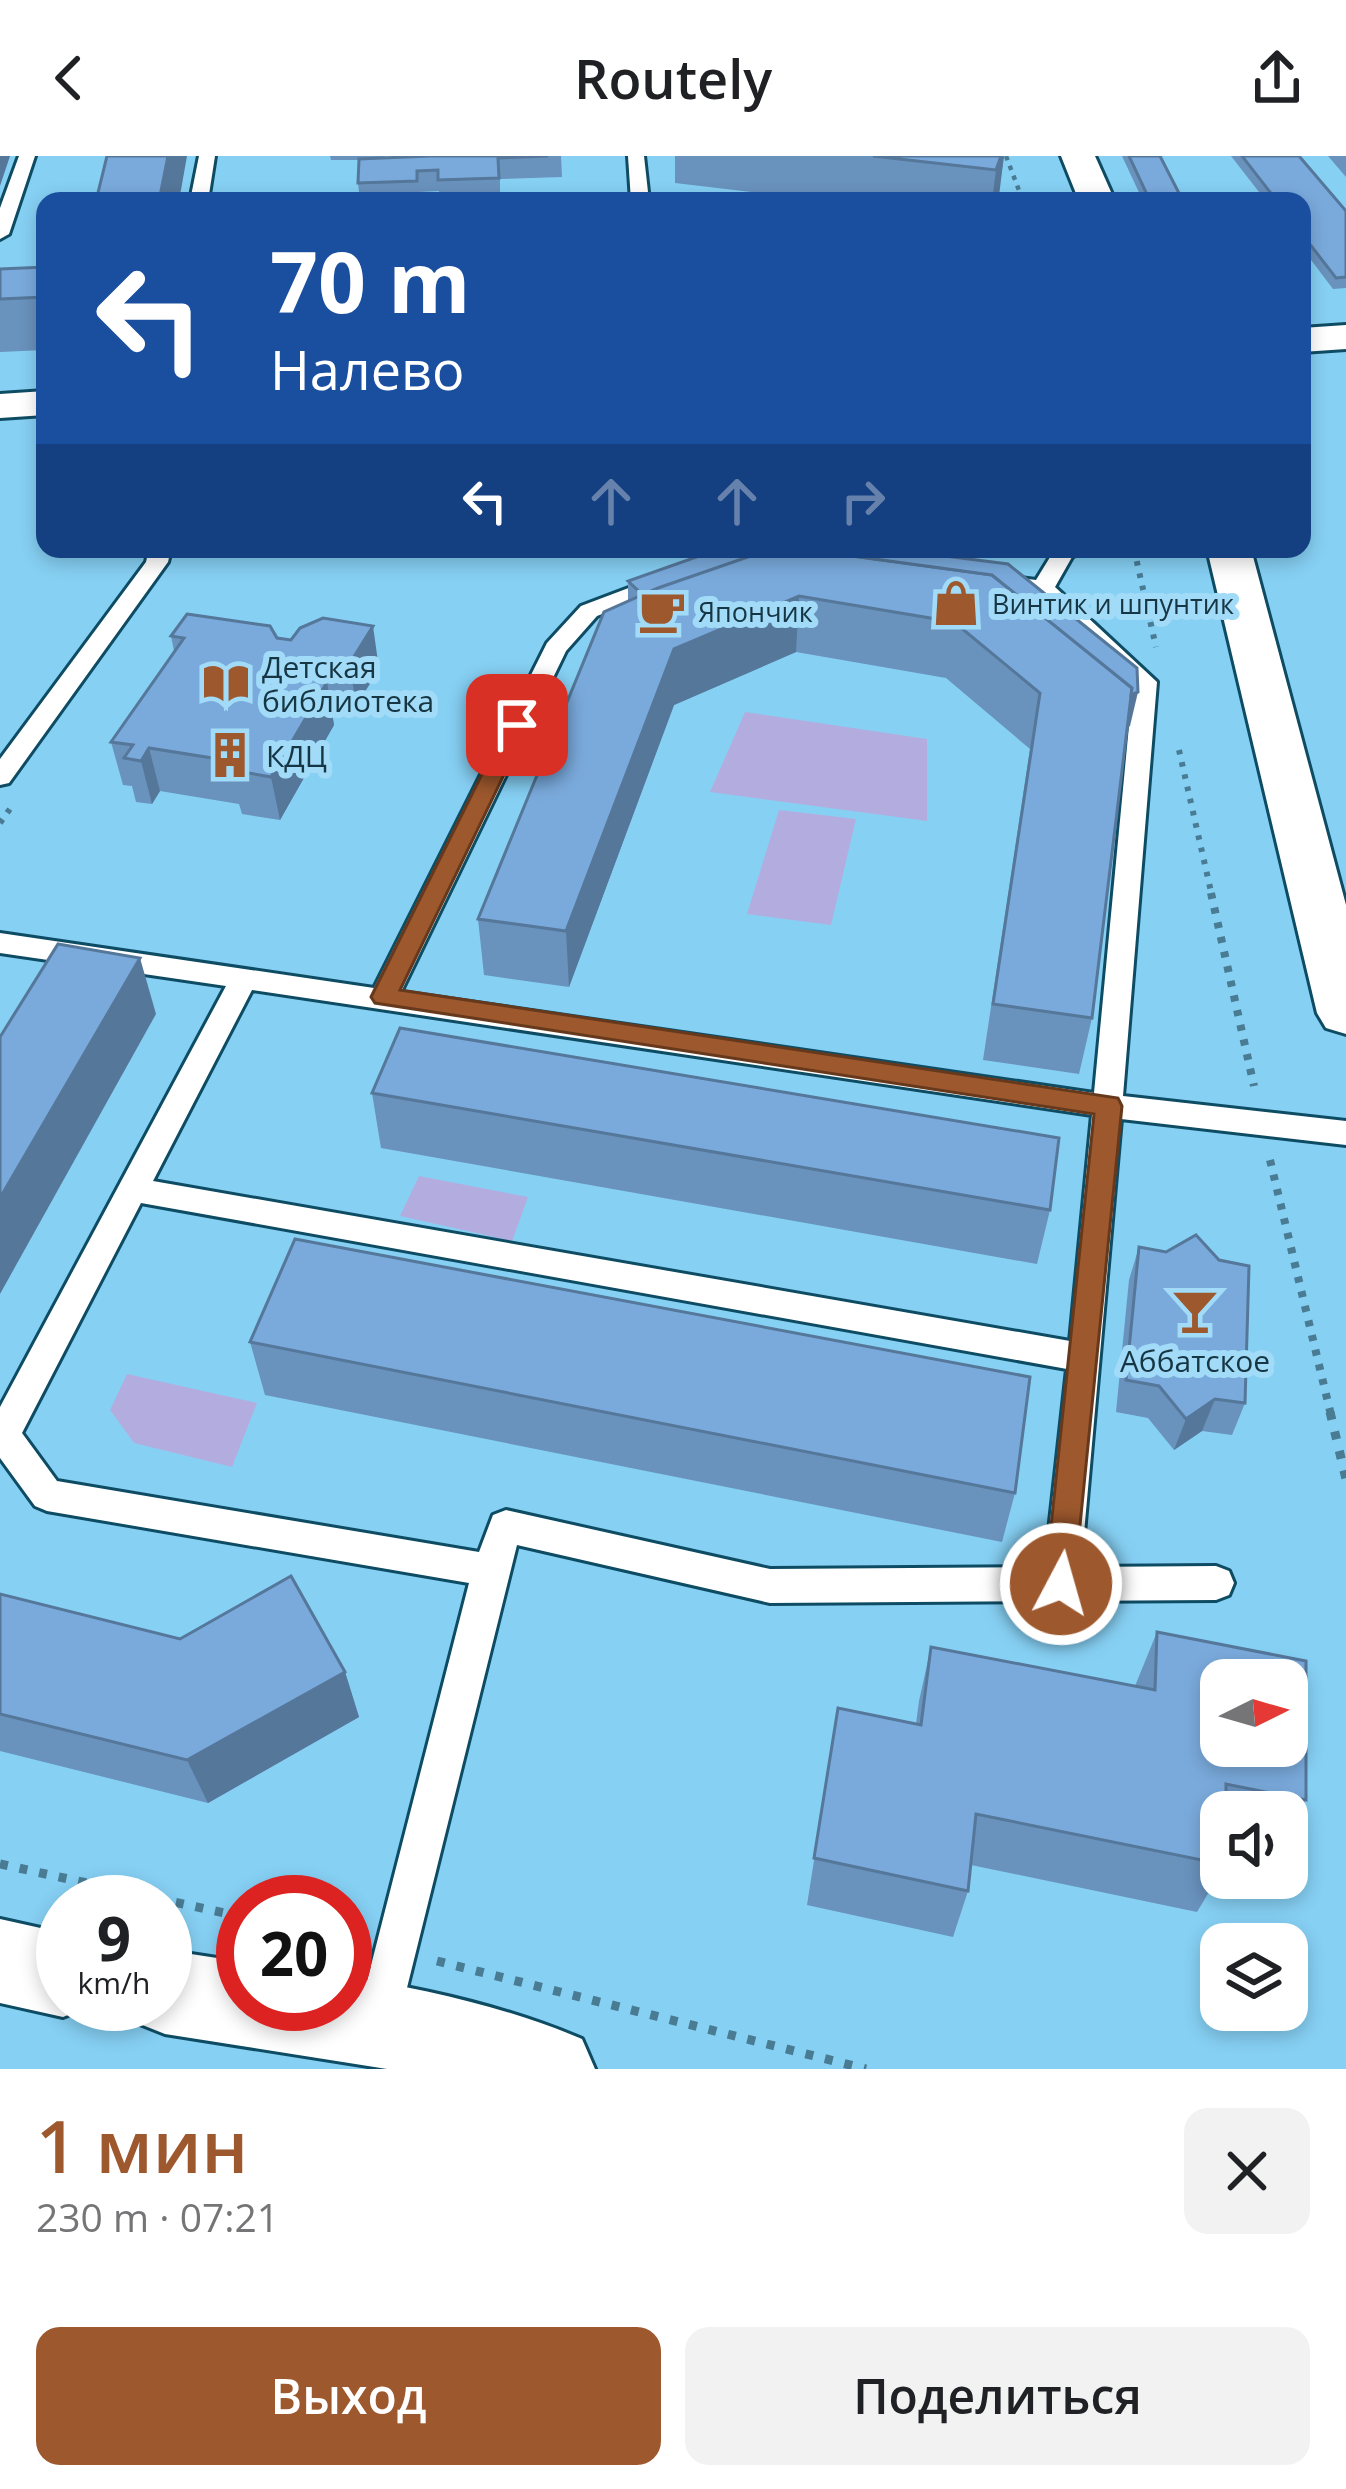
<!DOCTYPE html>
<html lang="ru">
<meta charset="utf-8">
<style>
body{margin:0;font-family:"Open Sans",sans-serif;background:#f2f2f2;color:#202124;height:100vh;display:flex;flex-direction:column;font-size:45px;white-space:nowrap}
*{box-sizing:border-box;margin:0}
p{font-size:39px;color:#757577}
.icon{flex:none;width:66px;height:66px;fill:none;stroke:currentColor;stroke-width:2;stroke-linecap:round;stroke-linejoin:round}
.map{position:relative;height:1913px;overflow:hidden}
.drawer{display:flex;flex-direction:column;background:#fff;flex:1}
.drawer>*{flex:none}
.banner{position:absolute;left:36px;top:36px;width:1275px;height:366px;border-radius:24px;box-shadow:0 6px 18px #0003;background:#1a4fa0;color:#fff;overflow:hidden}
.needle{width:78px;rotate:85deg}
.buttons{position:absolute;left:1200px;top:1503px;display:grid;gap:24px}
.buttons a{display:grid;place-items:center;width:108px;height:108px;border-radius:24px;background:#fff;box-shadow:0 6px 18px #0003;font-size:60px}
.speed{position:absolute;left:36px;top:1719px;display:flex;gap:24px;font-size:60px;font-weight:700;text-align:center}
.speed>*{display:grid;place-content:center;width:156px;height:156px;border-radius:50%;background:#fff;box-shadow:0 6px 18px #0003;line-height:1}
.speed small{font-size:30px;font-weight:400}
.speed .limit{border:18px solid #d22;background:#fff;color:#111}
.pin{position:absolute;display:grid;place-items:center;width:102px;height:102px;color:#fff;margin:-51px;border-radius:24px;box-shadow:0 6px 18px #0006}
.me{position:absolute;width:132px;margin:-66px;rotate:6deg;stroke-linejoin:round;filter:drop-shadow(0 0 9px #0008)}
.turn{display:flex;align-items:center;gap:42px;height:252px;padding:0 36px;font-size:54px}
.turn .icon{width:156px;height:156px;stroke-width:2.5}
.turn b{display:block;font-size:84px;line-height:102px}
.lanes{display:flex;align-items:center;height:114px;padding:0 36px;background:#0003;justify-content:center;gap:60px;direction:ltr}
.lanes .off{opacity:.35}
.round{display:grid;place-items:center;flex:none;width:126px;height:126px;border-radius:24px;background:#f2f2f2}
.head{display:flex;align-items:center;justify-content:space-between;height:204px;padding:0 36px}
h1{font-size:72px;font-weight:600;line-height:90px;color:#9d582d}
.button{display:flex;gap:24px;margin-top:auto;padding:24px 36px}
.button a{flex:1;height:138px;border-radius:24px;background:#9d582d;color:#fff;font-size:48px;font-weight:600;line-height:138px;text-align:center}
.button a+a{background:#f2f2f2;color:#202124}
header{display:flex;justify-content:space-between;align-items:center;height:156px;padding:0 36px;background:#fff;font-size:54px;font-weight:600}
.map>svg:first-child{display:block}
.green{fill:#b3addf}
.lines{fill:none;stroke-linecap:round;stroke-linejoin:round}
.service-casing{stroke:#0e4c64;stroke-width:6}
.minor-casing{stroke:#0e4c64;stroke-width:6}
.path-far3{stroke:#497b93;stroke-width:4.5;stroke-dasharray:4.5 6;stroke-linecap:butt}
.path-far2{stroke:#497b93;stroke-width:6;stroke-dasharray:4.5 8;stroke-linecap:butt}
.path-far1{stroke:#497b93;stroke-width:8;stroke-dasharray:6 9;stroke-linecap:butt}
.path{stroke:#497b93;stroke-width:9;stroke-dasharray:8 12;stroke-linecap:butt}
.service{fill:#fff;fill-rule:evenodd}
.minor{fill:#fff;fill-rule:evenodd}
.wall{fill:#6992bd}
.shaded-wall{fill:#55779a}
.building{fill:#7aaadc;stroke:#55779a;stroke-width:3;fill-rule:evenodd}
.route{fill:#9d582d;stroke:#66391d;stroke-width:3}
.labels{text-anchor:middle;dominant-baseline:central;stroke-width:12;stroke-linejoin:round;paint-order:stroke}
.far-poi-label{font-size:27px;fill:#173644;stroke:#a1dbf8;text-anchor:start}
.poi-label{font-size:30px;fill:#173644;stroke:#a1dbf8;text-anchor:start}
</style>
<header><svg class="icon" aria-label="back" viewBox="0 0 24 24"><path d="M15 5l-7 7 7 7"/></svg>Routely<svg class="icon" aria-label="share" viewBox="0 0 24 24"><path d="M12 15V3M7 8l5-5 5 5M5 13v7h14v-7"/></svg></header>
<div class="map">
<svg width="1346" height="1913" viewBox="0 0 1346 1913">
<rect width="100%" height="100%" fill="#86d0f4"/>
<g class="green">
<path d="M745,556L927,583V665L710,636Z"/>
<path d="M779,654L856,663L831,769L747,758Z"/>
<path d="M419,1020L528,1041L512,1085L400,1060Z"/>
<path d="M127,1218L257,1247L232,1311L134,1287L110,1254Z"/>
</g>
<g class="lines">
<defs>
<g id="service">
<path d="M19,0H35L9,78L0,83V52Z"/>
<path d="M199,0H215L208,45H190Z"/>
<path d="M628,0H644L649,45H631Z"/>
<path d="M149,393H171L168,406L9,627L0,629V603L146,406Z"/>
<path d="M1055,393H1084L1072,401L1055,431L1157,526L1123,940L1346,965V989L1121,963L1081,1411L1216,1410L1229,1415L1234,1427L1229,1439L1216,1444L770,1447L517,1389L398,1868L392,1883L377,1889L362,1883L356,1868L469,1427L47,1355L35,1350L0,1302V1251L226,830L0,797V777L374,832L547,487L581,450L663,419L671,421V431L597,460L566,495L401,836L1094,937L1133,528L1036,438L997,433L986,426L997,419L1036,424ZM252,834L1092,959L1070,1185L153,1025ZM141,1047L1067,1213L1045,1411L770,1413L506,1354L493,1359L479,1396L57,1325L22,1277Z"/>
</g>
<g id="minor">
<path d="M1061,0H1095L1115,45H1079Z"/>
<path d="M1346,169V193L1302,196V172Z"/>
<path d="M45,235V259L0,262V238Z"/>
<path d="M1207,393H1251L1346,749V878L1326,872L1317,857Z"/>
<path d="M0,1763L63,1777V1848L93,1849L63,1861L0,1847Z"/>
<path d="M165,1794L243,1806V1848H345V1821C423,1832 509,1852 582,1883L595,1913H387L165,1878L135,1866L128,1848H165Z"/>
</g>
</defs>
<use href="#service" class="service-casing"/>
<use href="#minor" class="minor-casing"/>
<path class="path-far3" d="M1006,0L1023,45"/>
<g class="path-far2">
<path d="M1134,393L1156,491"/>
<path d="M1179,594L1212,740"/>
<path d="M0,667L12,650"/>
</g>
<g class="path-far1">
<path d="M1211,737L1254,930"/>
<path d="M1270,1004L1331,1259"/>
</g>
<g class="path">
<path d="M1330,1256L1346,1323"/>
<path d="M0,1708L243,1761"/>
<path d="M437,1805L866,1913"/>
</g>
<use href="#service" class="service"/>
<use href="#minor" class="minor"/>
</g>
<g class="wall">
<path d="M330,0H385V2H407L406,0H561L562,21L500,23V44L440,45L439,35L419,36V45H360L358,27L359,4H331Z"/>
<path d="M675,0H1004L997,45H827L675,27Z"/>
<path d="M1122,0H1160L1183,45H1143Z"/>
<path d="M1231,0H1299L1346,55V132L1333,133L1302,92V45H1266Z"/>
<path d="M1328,0H1346V21Z"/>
<path d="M45,111V194L0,196V113Z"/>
<path d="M890,393L1130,570L1127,572L1092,862L1079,918L983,904L1030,593L946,522L796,496L674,549L569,831L484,819L478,763L628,445V425Z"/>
<path d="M171,480L277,482L379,513L356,550L330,545L334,569L280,664L242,658L239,648L160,635L152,648L136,646L132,630L123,629L111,586L174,495Z"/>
<path d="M372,937L1050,1054L1037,1108L381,992Z"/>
<path d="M1139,1091L1245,1247L1232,1279L1202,1275L1174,1294L1148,1262L1116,1256L1129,1124Z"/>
<path d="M250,1186L1015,1337L1002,1386L265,1239Z"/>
<path d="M0,1438L180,1483L345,1516L359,1561L208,1647L0,1595Z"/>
<path d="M1157,1476L1306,1644L1287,1674V1656H1221V1716L1197,1756L971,1709L968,1735L953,1781L807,1749L838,1552L916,1568L919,1545L931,1491L1135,1530Z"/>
</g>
<g class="shaded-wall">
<path d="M0,0H10L0,30Z"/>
<path d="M168,0H187L179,45H159Z"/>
<path d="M1001,0H1004L999,40L997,45H992L996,14Z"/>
<path d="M799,440L796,496L674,549L569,831L566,775L674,493Z"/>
<path d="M373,470L379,513L356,550L350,507Z"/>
<path d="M320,502L324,531L327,526L334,569L280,664L271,621L314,510Z"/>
<path d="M1138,536L1130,570L1112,578L1119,544Z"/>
<path d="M149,592L160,635L152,648L141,605Z"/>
<path d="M140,802L156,858L0,1138V1042Z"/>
<path d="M1215,1243L1202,1275L1174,1294L1186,1263Z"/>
<path d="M345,1516L359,1561L208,1647L187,1604Z"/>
</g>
<g class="building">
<path d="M107,0H168L159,45H96Z"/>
<path d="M430,0H548L498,2L499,22L438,24V14L417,15V25L358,27L359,3Z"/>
<path d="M873,0H1001L996,14Z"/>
<path d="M1129,0H1160L1183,45H1150Z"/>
<path d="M1242,0H1299L1346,55V121L1336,122L1302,78V45H1277Z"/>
<path d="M707,41L740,45H705Z"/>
<path d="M45,111V141L0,143V113Z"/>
<path d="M719,393H771L643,439L628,425Z"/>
<path d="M771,393H801L992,419L1132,532L1092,862L993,848L1040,537L954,466L799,440L674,493L566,775L478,763L604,456L658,432Z"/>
<path d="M801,393H890L1008,408L1137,512L1138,536L1131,539L1132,532L992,419Z"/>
<path d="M187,458L270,470L277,482L291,484L300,472L323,462L373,470L350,507L320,502L314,510L323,512L327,526L271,621L232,614L237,606L149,592L141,605L124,602L133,589L111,586L184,482L171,480Z"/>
<path d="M58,788L140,802L0,1042V881Z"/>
<path d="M400,872L1059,982L1050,1054L372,937Z"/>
<path d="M1196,1079L1219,1104L1249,1110L1245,1247L1215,1243L1186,1263L1159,1230L1126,1224L1139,1091L1166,1096Z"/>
<path d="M295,1083L1030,1221L1015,1337L250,1186Z"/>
<path d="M291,1420L345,1516L187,1604L0,1558V1438L180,1483Z"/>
<path d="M1157,1476L1306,1505V1644L1226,1628V1656H1221V1708L976,1658L968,1735L814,1702L838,1552L921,1569L931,1491L1155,1534ZM1221,1524H1287V1590H1221Z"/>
</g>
<path class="route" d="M509,564L528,569L400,834L1118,942L1122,950L1073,1439L1061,1443L1050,1439L1045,1428L1094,958L375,847L371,841Z"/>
<defs>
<symbol id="shop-bare" viewBox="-9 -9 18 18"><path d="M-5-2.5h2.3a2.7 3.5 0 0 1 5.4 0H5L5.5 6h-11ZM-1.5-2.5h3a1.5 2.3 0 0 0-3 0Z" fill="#9d582d" stroke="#a1dbf8" stroke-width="2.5" paint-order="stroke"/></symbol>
<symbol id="cafe-bare" viewBox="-9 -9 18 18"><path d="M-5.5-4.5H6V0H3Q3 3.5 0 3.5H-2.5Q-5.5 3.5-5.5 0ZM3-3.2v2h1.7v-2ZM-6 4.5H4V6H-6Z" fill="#9d582d" stroke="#a1dbf8" stroke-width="2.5" paint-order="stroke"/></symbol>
<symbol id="library-bare" viewBox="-9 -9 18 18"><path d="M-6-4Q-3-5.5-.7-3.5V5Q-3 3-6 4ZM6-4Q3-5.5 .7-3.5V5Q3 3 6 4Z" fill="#9d582d" stroke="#a1dbf8" stroke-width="2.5" paint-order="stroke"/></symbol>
<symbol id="building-bare" viewBox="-9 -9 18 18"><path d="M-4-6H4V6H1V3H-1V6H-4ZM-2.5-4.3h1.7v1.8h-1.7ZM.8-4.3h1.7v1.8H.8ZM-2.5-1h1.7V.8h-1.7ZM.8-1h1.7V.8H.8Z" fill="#9d582d" stroke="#a1dbf8" stroke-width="2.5" paint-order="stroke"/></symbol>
<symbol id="bar-bare" viewBox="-9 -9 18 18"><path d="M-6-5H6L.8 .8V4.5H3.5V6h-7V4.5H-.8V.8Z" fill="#9d582d" stroke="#a1dbf8" stroke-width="2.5" paint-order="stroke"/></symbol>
</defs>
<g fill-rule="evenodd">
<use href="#shop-bare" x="923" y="414" width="66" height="66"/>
<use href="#cafe-bare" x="629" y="422" width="66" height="66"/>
<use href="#library-bare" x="193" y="494" width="66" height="66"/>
<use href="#building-bare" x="197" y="566" width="66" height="66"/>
<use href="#bar-bare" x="1162" y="1122" width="66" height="66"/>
</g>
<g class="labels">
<g class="far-poi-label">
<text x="992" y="447">Винтик и шпунтик</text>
<text x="698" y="455">Япончик</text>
</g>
<g class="poi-label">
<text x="262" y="510">Детская<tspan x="262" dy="34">библиотека</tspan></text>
<text x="266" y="599">КДЦ</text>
<text x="1195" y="1204" text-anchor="middle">Аббатское</text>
</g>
</g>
</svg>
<div class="buttons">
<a><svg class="needle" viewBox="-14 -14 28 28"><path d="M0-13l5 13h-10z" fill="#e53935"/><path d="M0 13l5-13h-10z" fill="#757577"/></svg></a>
<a><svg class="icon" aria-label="sound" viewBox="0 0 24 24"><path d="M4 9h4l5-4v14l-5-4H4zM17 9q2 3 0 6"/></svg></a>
<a><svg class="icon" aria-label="layers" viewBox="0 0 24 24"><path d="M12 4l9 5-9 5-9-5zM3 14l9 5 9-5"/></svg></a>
</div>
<div class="speed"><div>9<small>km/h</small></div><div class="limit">20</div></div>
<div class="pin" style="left:517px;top:569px;background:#d93025"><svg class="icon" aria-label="arrive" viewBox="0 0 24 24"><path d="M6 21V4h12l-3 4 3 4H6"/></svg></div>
<svg class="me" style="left:1061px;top:1428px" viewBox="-20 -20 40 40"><circle r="17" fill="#9d582d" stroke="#fff" stroke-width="3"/><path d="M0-11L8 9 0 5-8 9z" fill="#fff"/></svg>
<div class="banner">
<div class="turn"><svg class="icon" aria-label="left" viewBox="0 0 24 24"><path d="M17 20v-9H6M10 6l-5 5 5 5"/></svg><div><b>70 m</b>Налево</div></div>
<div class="lanes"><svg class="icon" aria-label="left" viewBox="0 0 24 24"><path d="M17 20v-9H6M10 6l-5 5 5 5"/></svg><svg class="icon off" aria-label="ahead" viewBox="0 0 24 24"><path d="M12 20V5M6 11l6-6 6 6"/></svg><svg class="icon off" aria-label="ahead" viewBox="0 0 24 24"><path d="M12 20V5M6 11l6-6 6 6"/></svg><svg class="icon off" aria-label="right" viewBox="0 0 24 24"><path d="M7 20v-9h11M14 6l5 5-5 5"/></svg></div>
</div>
</div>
<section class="drawer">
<div class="head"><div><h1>1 мин</h1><p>230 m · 07:21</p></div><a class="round"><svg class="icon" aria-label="close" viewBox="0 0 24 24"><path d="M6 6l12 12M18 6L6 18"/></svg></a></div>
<div class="button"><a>Выход</a><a>Поделиться</a></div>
</section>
